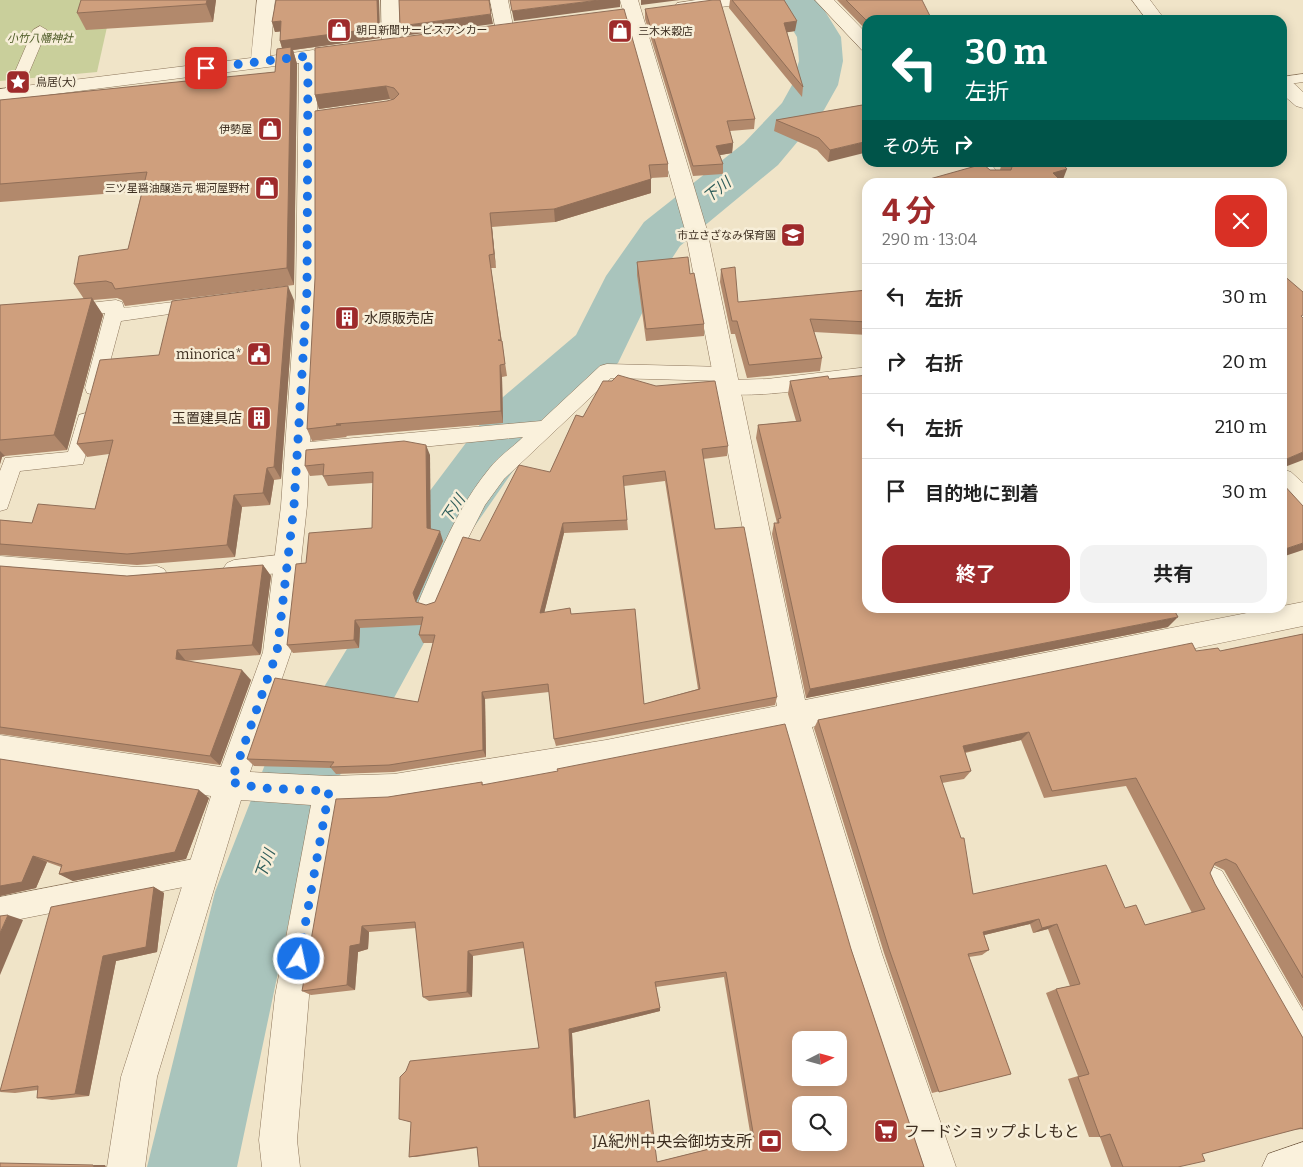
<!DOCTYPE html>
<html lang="ja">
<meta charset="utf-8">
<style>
body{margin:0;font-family:Bitter,"Noto Sans JP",serif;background:#f2f2f2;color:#222;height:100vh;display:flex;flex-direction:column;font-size:19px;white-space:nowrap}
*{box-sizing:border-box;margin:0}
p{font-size:16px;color:#767676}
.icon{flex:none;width:28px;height:28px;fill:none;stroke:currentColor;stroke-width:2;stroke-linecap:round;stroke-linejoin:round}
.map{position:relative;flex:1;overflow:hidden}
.drawer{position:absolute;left:862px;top:178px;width:425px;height:435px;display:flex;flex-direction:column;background:#fff;border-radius:15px;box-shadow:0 2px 12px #0003}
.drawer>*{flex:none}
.guide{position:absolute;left:862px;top:15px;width:425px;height:152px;border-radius:15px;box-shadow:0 2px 12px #0003;background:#00695c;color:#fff;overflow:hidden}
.needle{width:32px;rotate:84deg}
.tools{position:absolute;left:792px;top:1031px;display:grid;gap:10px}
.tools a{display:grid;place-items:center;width:55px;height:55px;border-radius:10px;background:#fff;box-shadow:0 2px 12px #0003;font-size:25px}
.pin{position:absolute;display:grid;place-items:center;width:42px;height:42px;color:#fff;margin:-21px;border-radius:10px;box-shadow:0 2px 8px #0006}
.me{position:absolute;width:55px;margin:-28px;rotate:10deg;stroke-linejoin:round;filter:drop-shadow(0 0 4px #0008)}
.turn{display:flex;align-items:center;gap:18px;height:105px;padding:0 20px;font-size:22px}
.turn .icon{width:65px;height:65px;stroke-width:2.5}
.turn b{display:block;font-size:35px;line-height:42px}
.then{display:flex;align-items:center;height:48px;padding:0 20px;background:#0003;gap:10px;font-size:19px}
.round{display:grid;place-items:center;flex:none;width:52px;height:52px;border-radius:15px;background:#f2f2f2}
.summary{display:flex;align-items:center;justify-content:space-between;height:85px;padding:0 20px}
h1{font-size:30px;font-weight:700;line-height:38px;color:#9e2a2b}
.button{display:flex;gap:10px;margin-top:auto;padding:10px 20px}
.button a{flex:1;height:58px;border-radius:15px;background:#9e2a2b;color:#fff;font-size:20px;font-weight:700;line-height:58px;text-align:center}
.button a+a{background:#f2f2f2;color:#222}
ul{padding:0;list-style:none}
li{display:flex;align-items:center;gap:15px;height:65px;padding:0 20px;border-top:1px solid #e0e0e0}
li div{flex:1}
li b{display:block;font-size:19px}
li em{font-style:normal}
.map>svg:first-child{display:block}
.green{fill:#c9cf9b}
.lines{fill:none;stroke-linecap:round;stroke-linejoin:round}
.river{fill:#a9c4bc;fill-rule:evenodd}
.service-casing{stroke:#8d765c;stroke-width:1}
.minor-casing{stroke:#8d765c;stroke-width:1}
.secondary-casing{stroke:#6f573f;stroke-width:1}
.service{fill:#faf1dc;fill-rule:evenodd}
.minor{fill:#faf1dc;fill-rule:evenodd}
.secondary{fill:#faf1dc;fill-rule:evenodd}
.wall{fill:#b2896c;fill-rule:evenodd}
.shaded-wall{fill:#916f58}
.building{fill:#cf9f7d;stroke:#916f58;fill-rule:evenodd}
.route{stroke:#1a73e8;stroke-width:9;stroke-dasharray:0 16.2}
.labels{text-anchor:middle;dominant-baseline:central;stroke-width:5;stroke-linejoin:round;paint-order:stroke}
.far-poi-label{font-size:11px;fill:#3d2e20;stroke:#f7eed8;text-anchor:start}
.far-park-label{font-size:11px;font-style:italic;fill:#4d5a26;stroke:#f7eed8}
.poi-label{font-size:14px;fill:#3d2e20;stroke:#f7eed8;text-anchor:end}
.water-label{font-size:15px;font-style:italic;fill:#2f5d5a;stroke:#f7eed8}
.near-poi-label{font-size:16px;fill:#3d2e20;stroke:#f7eed8;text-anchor:start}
</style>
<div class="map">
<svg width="1303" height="1167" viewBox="0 0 1303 1167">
<rect width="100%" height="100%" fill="#f0e4c8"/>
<path class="green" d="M0,0H113L97,72L0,81Z"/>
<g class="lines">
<path class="river" d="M775,0H818L841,37L843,61L838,85L824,110L778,165L680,246L658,280L618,363L538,435L472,530L424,643L371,740L331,785L295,892L237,1167H147L215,892L275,739L321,692L374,604L423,500L496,403L576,335L606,276L644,222L744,143L782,103L792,85L799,61L797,37Z"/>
<defs>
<g id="service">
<path d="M40,26L47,30L25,82L13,97H3L1,94L11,81L33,30Z"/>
<path d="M1303,74V82L1282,85V77Z"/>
<path d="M198,299L204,301L207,305L204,309L121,321L103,388L101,393L94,395L87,393L85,388L105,313L68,316L62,314L59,310L62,306L116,300L122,302L124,308Z"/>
<path d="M607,364L726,367L733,369L735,374L729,380L767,379L868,367V381C834,385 750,401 721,392L719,387L721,382L725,381L611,378L504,479L485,505L458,558L437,610L429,612L421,610L418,603C438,557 457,508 489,469C498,457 512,448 523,437L310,458L303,455L300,450L303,445L310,442L541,421L600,366Z"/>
<path d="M86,413L93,415L96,420L83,464L20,471L7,509L0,511V471L5,458L68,452L79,415Z"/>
<path d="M287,554L294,557L297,563L294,569L287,572L234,578L227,575L223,569L227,563L234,560Z"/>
<path d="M0,556L137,567L157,566L164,569L168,575L164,581L137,585L0,574Z"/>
<path d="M204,857L213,861L217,870L213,879L204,883L0,923V897Z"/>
<path d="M1213,867L1222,871L1303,1011V1051L1293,1047L1204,889L1200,880L1204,871Z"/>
</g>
<g id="minor">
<path d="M257,0H275L270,56L313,50L320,52L322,56L317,60L318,291L307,506L291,652L250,772L329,776L394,774L606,740L777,706L685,230L620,0H638L707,230L805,700L1303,602V626L812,727L882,954L956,1167H918L848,954L783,732L606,768L394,804L342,806L309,996L297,1140L300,1167H262L259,1140L275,996L311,805L241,800L157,1077L145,1167H107L121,1077L211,796L0,763V735L221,767L263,652L281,506L296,291L299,63L8,100L1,98L0,92L8,88L251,58Z"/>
<path d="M381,0H399L400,46L397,50H385L382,46Z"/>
<path d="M490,0H508L514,31L511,35H499L496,31Z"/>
<path d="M696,0H745L742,4L736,5L683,12L677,11L674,7L677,3Z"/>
<path d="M815,0H834L868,35V51L862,50Z"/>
<path d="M1132,0H1150L1165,20H1147Z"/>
<path d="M1282,77L1289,79L1303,92V108L1296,106L1282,94Z"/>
<path d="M967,162H989L1006,182H985Z"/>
<path d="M1282,469L1291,472L1303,483V511L1294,507L1282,496Z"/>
</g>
<g id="secondary">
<path d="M8,88L15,90L18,94L7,117L0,119V89Z"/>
<path d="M1303,1142V1167H1262L1268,1154Z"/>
</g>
</defs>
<use href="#service" class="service-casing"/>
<use href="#minor" class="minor-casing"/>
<use href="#secondary" class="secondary-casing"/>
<use href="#service" class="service"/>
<use href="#minor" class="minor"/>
<use href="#secondary" class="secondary"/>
</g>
<g class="wall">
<path d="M216,0L213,22L86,30L77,13Z"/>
<path d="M276,0H379L380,38L293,50L297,64L294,285L125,306L122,300L117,298L93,300L103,315L67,450L5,456L2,457L0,464V305L84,299L74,284L128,249L142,191L0,202V100L275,72L282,48L280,41L281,31L275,32L272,22Z"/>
<path d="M730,0H784L795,31L787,32L803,87L802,97L729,8Z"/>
<path d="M837,0H922L868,20V32Z"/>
<path d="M645,9L755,119L754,129L730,131L733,143L732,153L720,155L723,164V174L693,176L645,19Z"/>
<path d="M315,48L668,164V177L651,178V193L555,222L492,227L496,268H491L507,376L502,377L503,423L346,436L347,437L312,441L307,429L387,101L392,100L390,99L319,109L315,95Z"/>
<path d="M868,104L828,162L817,150L774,131L776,120Z"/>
<path d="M1002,162H1061L1062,182L990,170H1000Z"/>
<path d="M637,262L690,274L704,324V336L646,341L637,275Z"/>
<path d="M721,269L738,302L868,290V335L814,332L822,358L820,371L747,378L735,334H731L720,282Z"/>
<path d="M294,300L281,479L274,480L270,505L242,507L235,557L137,565L0,555V520L32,523L95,509L109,454L87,457L77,444L159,355Z"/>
<path d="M829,379L868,608L1168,627L806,698L772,534L774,523H777L756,438L758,425L796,421L788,394L790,381Z"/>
<path d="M576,415L728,446L727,456L703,459L715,529L777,697L775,705L556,746L554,739L549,692L485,699L486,757L394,772L336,774L331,768L254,766L247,759L418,702L433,643H423L419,635L421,625L360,628L359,648L293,653L287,645L306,563L372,528L373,483L328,486L323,476V475L310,476L305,466L306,450L430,455V529L443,541L416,602L426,605L435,602L480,541L550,472ZM665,481L698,689L644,704L571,614L570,608L544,613L564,533L628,530L624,486Z"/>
<path d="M263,565L271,576L261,652L260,655L186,661L251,680L220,765L0,734V566L127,576Z"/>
<path d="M1303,634V1008L1224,870L1214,865L1210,873L1303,1129L1291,1130L1202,1154L1178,1167H1111L1100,1137H1089L1068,1079L1078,1076L1046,993L1056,989L1070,986L1048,929L1033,933L1030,924L984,935L989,950L982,955L969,957L1011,1074L932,1093L884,953L814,728L818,720L1196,651H1220ZM1021,740L1044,798L1126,786L1192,913L1145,925L1125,908L973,894L942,783L964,779L971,771L965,753Z"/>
<path d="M0,759L209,798L186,859L73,881L59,874L61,867L47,862L36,888L0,896Z"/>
<path d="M482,782L483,785L851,949L924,1167H479L477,1148L416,1157H409L539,1048L524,948L473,956L472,997L429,1001L423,997L416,928L369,932L368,949L358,952L355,990L311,995L302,991L388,797ZM724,977L751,1138L657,1162L576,1118L572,1033L660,1011V1008L656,987Z"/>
<path d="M154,887L164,893L157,952L116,961L89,1096L52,1100L37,1098L38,1090L15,1093L0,1092Z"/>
</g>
<g class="shaded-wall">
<path d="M207,0H216L213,22L206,4Z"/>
<path d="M377,0H379L380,38L293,50L297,64L294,285L287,268L283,51L280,41Z"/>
<path d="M599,0H620V7L514,21L512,11Z"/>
<path d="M641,0H680L641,5Z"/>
<path d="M491,14L493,24L402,36L400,26Z"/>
<path d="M281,21L285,31L275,32L272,22Z"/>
<path d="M797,21L795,31L783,33L784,23Z"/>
<path d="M386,86L390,99L319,109L315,95Z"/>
<path d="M868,141V152L828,162L830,150Z"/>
<path d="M733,143L732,153L715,156L716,146Z"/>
<path d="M1067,169L1062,182L1053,173Z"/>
<path d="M651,179V193L555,222L554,209Z"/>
<path d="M490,213L492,227L496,268L494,254Z"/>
<path d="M288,286L294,300L281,479L274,467Z"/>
<path d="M92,298L103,315L67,450L54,435Z"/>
<path d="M500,365L502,377L503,423L501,411Z"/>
<path d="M426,445L430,455L431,538L427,528Z"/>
<path d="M0,451L5,456L2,457L0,464Z"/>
<path d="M1303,452V460L1282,468V461Z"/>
<path d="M267,468L274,480L270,505L263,493Z"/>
<path d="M234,495L242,507L235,557L227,545Z"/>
<path d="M563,523L564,533L542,622L540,613Z"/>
<path d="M440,531L443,541L416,602L419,611L413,593Z"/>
<path d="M1303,543V550L1282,557V550Z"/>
<path d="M263,565L271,576L261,652L260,655L252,645Z"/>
<path d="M1178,617L1168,627L806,698L810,689Z"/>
<path d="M355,620L360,628L359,648L354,640Z"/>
<path d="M177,650L186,661L176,659Z"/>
<path d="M242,670L251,680L220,765L210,756Z"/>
<path d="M482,692L485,699L486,757L483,750Z"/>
<path d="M1029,732L1021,740L956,754L963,746Z"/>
<path d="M199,790L209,798L186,859L73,881L59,874Z"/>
<path d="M33,856L47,862L36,888L0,896V886Z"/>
<path d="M154,887L164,893L157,952L116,961L89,1096L75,1094L103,956Z"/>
<path d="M8,915L23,920L0,975V933Z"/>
<path d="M1039,919L1030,924L976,937L983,932Z"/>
<path d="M1057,924L1048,929L1033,933L1042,928Z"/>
<path d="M362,926L369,932L368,949L358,952L355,990L347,985L350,946Z"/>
<path d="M468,951L473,956L472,997L467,992Z"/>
<path d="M660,1008V1011L572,1033L576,1119L574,1118L569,1029Z"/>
<path d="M93,1165H105L106,1167H94Z"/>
</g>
<g class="building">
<path d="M81,0H207L206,4L77,13Z"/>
<path d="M276,0H377L378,28L280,41L281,21L272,22Z"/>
<path d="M399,0H489L491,14L400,26Z"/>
<path d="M510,0H599L512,11Z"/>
<path d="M713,0H720L755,119L727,121L733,143L716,146L723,164L693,166L645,9Z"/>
<path d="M732,0H784L797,21L784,23L803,87Z"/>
<path d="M846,0H922L932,20H868V22Z"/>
<path d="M624,9L668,164L649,165L651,179L554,209L490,213L494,254L489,255L501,340H498L502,341L505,364L500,365L501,411L336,424L341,425L307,429L315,278V111L387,101L394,99L399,94L394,88L386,86L315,95V48Z"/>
<path d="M291,47L287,268L115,289L112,283L106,281L74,284L79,256L128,249L147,172L0,184V100L275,72L277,49Z"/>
<path d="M868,104V141L830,150L819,138L776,120Z"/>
<path d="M1008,162H1061L1067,169L1053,173L1062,182H919L983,164L990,170H1011L1012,167Z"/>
<path d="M688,257L690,274L694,273L704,324L646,329L637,262Z"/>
<path d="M735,267L738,302L868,290V322L810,319L822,358L749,365L737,321H732L721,269Z"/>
<path d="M1282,274L1303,292V315L1301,316L1303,318V452L1282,461Z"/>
<path d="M288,286L274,467L267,468L263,493L234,495L227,545L127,554L0,544V520L32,523L38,504L95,509L113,440L77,444L100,360L159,355L172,301Z"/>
<path d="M92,298L54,435L0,440V305Z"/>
<path d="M618,375L656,386L715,381L728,446L702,449L715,529L744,527L777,697L554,739L548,684L482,692L483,750L389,765L330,767L334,762L247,759L275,678L418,702L435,635H419L423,617L355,620L354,640L287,645L296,564L306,563L309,533L372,528L373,472L323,476L324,464L305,466L306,450L404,441L426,445L427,528L440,531L413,593L416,602L426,605L435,602L463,537L480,541L519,465L550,472L576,415L583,417L603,381H612ZM665,471L700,689L644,704L635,609L571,614L570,608L540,613L563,523L627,520L623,476Z"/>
<path d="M868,375V608H1173L1178,617L810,689L774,523H779L778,519L781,518L758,425L801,421L790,381L828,376L829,379Z"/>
<path d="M1282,483L1303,506V543L1282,550Z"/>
<path d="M263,565L253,641L252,645L177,650L176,659L242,670L210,756L0,727V566L127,576Z"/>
<path d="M1303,634V978L1236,864L1226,859L1215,863L1210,873L1215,884L1303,1038V1129L1301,1128L1202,1154L1205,1161L1178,1167H1123L1110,1134L1100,1137L1078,1077L1089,1074L1056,989L1080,984L1057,924L1042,928L1039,919L983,932L989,950L968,954L1011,1074L939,1092L889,949L818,720L1192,643L1196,651L1218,648L1220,651ZM1029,732L1052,791L1136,778L1205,909L1145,925L1136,905L1125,908L1106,865L973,894L964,838H961L940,776L971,771L963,746Z"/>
<path d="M785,724L851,949L924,1167H479L477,1147L409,1157L411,1122L399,1119L400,1077L406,1071L410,1061L539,1048L523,942L468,951L467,992L423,997L415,922L362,926L360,944L350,946L347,985L302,991L336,799L388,797L482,782V785L558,771L557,769ZM726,972L754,1138L657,1162L649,1100L574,1118L569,1029L660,1008L655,982ZM801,1040H839V1078H801ZM801,1105H839V1142H801Z"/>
<path d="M0,759L199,790L175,852L59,874L62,865L33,856L22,882L0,886Z"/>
<path d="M154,887L146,947L103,956L75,1094L37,1098L38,1086L0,1091L51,907Z"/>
<path d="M8,915L0,933V916Z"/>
<path d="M0,1163L93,1165L94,1167H0Z"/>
</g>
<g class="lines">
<path class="route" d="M206,68L308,56L307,291L294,506L277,652L231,782L260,788L329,791L299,959"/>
</g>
<defs>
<symbol id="shop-square" viewBox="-11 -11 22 22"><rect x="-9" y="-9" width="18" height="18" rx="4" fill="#9e2a2b" stroke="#f7eed8"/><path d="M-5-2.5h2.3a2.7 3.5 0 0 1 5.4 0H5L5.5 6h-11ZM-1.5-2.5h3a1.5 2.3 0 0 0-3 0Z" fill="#fff"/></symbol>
<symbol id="sight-square" viewBox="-11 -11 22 22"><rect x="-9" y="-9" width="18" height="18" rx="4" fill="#9e2a2b" stroke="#f7eed8"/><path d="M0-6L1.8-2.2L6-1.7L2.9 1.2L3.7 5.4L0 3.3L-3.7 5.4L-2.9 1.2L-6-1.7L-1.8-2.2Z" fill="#fff"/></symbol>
<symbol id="school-square" viewBox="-11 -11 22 22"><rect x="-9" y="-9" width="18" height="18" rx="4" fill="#9e2a2b" stroke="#f7eed8"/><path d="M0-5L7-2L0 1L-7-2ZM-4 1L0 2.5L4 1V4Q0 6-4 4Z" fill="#fff"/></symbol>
<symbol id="building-square" viewBox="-11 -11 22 22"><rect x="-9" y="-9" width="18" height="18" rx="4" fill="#9e2a2b" stroke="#f7eed8"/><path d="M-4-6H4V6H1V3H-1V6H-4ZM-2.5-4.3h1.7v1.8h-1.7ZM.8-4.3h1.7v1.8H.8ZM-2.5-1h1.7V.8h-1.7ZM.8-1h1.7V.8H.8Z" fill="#fff"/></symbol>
<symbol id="civic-square" viewBox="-11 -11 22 22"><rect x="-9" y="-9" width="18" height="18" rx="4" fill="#9e2a2b" stroke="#f7eed8"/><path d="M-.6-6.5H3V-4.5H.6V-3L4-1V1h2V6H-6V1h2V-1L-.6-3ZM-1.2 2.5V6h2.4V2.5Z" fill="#fff"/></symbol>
<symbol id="supermarket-square" viewBox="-11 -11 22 22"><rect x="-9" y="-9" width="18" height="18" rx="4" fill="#9e2a2b" stroke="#f7eed8"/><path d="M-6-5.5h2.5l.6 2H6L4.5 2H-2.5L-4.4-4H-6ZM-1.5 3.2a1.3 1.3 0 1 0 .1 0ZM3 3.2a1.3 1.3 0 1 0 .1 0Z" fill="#fff"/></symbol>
<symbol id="bank-square" viewBox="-11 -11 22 22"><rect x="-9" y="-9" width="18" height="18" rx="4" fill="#9e2a2b" stroke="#f7eed8"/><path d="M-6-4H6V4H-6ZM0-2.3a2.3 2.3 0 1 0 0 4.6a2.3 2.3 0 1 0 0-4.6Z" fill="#fff"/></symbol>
</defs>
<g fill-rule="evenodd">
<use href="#shop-square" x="325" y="16" width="28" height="28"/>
<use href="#shop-square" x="606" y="17" width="28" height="28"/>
<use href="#sight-square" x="4" y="68" width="28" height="28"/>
<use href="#shop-square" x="256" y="115" width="28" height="28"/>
<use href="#shop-square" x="253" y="174" width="28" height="28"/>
<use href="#school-square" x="779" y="221" width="28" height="28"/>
<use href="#building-square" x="333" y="304" width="28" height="28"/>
<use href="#civic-square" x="245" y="340" width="28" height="28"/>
<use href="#building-square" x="245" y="404" width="28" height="28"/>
<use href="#supermarket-square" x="872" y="1117" width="28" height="28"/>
<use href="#bank-square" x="756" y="1127" width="28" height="28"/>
</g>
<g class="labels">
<g class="far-poi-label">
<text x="356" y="30">朝日新聞サービスアンカー</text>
<text x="638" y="31">三木米穀店</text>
<text x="36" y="82">鳥居(大)</text>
<text x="252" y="129" text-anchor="end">伊勢屋</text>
<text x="250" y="188" text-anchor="end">三ツ星醤油醸造元 堀河屋野村</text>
<text x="776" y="235" text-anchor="end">市立さざなみ保育園</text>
</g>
<g class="far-park-label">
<text x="40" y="38">小竹八幡神社</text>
</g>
<g class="poi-label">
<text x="364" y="318" text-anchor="start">水原販売店</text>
<text x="242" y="354">minorica*</text>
<text x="242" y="418">玉置建具店</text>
</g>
<g class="water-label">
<text transform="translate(717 190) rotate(-39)">下川</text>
<text transform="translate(453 509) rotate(-57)">下川</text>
<text transform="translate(265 864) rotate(-70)">下川</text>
</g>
<g class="near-poi-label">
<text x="904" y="1131">フードショップよしもと</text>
<text x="752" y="1141" text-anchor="end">JA紀州中央会御坊支所</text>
</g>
</g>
</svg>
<div class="tools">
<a><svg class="needle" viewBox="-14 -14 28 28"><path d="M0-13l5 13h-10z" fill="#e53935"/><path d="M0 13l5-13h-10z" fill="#767676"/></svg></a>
<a><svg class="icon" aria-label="search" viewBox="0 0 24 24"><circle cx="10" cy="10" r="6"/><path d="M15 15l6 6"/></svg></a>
</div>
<div class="pin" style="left:206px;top:68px;background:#d93025"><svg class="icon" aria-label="arrive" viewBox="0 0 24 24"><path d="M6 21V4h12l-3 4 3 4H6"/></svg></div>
<svg class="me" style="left:299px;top:959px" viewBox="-20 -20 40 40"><circle r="17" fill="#1a73e8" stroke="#fff" stroke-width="3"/><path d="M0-11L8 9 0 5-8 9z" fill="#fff"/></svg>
<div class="guide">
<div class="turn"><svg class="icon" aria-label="left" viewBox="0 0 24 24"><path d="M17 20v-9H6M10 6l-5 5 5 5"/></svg><div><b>30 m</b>左折</div></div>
<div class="then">その先<svg class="icon" aria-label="right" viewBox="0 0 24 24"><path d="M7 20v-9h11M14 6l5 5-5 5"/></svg></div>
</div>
<section class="drawer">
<div class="summary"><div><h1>4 分</h1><p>290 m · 13:04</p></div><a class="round" style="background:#d93025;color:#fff"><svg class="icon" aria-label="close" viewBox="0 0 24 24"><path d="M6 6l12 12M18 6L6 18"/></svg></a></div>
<ul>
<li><svg class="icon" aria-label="left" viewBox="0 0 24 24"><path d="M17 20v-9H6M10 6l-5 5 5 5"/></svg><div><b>左折</b></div><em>30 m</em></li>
<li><svg class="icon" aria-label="right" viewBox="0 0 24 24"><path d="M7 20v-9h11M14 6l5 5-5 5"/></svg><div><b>右折</b></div><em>20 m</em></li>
<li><svg class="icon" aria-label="left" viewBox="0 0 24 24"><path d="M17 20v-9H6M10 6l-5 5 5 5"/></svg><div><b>左折</b></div><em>210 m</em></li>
<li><svg class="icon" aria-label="arrive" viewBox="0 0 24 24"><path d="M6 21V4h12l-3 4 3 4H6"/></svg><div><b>目的地に到着</b></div><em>30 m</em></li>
</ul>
<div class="button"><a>終了</a><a>共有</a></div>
</section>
</div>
